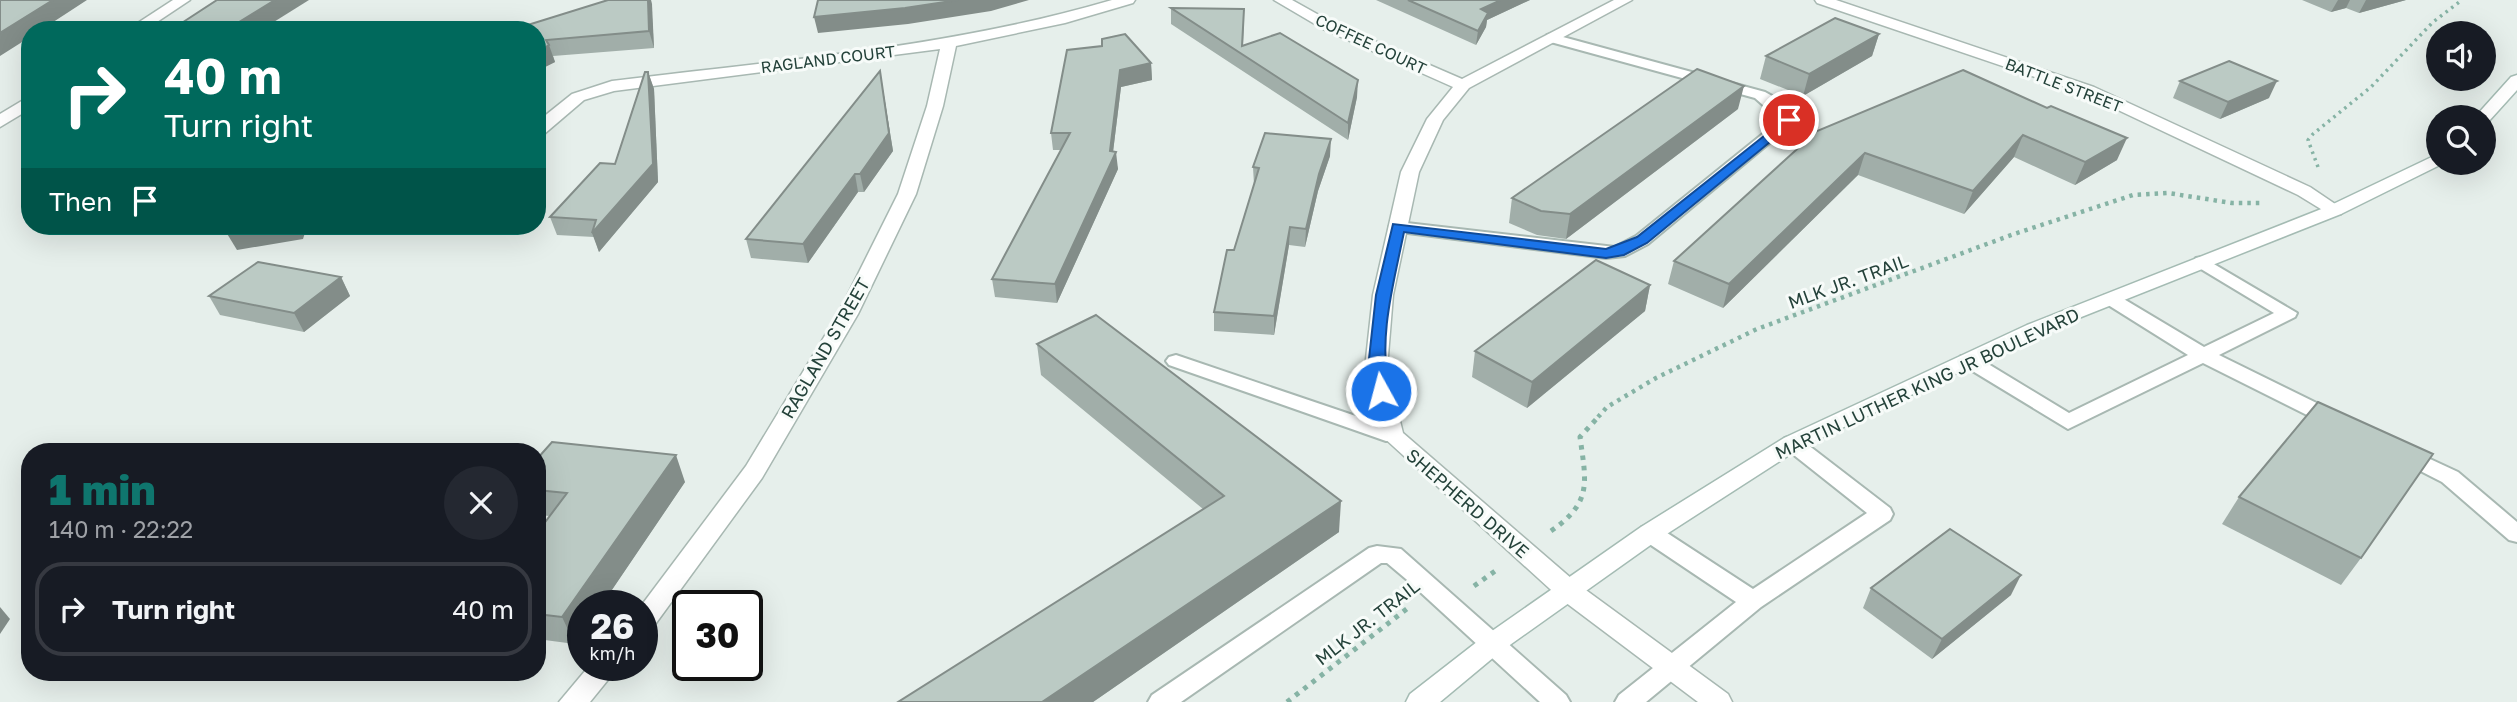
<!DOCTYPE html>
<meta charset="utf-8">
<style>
body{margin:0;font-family:"Golos Text",sans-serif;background:#242831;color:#f1f3f6;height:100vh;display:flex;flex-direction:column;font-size:26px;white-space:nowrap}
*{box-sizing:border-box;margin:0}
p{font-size:23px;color:#9ea1a6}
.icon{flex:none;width:38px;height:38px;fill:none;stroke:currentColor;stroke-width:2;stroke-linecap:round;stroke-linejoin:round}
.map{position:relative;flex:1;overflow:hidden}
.details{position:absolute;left:21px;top:443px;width:525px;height:238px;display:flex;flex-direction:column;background:#171b24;border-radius:28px;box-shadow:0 7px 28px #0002}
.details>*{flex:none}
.banner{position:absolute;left:21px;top:21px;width:525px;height:214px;border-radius:28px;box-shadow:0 7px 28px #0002;background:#00695c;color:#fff;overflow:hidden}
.buttons{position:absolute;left:2426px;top:21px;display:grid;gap:14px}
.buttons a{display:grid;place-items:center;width:70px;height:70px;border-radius:50%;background:#171b24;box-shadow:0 7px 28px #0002;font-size:35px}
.speed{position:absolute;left:567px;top:590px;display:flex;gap:14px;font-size:35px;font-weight:700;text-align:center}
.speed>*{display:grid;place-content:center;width:91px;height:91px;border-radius:50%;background:#171b24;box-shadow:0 7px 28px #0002;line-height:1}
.speed small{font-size:18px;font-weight:400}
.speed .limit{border:4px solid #111;border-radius:10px;background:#fff;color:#111}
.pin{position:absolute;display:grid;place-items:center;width:60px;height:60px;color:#fff;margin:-30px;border:4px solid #fff;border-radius:50%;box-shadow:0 2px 7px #0007}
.me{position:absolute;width:77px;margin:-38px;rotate:353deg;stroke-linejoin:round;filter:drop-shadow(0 0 5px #0008)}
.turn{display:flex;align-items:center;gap:24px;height:147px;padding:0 28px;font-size:32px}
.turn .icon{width:91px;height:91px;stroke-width:2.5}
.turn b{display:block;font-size:49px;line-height:60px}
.then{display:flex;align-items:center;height:66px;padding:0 28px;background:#0003;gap:14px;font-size:26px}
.round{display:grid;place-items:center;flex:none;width:74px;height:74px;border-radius:37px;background:#242831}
.overview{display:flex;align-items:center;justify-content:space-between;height:119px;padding:0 28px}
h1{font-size:42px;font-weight:800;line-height:52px;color:#0f766e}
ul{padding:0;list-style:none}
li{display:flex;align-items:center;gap:21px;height:94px;margin:0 14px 10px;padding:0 14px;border:4px solid #363941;border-radius:28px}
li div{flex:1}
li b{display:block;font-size:26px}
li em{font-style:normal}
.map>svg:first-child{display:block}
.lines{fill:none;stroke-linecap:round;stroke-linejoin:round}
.lane-casing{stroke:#a8b8b2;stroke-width:4}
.street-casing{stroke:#a8b8b2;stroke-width:3}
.secondary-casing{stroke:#a4bbb3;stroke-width:3}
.path-far2{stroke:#86b3a5;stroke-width:3.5;stroke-dasharray:2.5 4.5;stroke-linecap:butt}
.path-far1{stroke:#86b3a5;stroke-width:4.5;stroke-dasharray:3.5 5;stroke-linecap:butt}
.path{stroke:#86b3a5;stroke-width:5;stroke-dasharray:4.5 6;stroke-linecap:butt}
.lane{fill:#fff;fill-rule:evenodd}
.street{fill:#fff;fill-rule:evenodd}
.secondary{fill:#fff;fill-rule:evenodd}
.wall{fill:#a1aea9}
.shaded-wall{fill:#838d89}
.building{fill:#bbcac4;stroke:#838d89;stroke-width:2}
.route{fill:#1a73e8;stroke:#114b97;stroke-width:2}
.labels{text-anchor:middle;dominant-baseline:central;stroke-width:6;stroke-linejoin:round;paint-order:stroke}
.far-street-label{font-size:16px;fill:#24423a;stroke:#f7fbf9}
.street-label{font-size:18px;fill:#24423a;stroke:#f7fbf9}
</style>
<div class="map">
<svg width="2517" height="702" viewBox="0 0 2517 702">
<rect width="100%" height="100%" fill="#e6efeb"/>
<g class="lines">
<defs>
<g id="lane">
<path d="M1552,34L1765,92L1774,97L1797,120L1648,244L1625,256L1606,258L1392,231L1389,227L1392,223L1398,222L1615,247L1636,236L1780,120L1755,98L1547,41V35Z"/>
<path d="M2202,257L2297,313L2295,317L2219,355L2341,415L2344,420L2341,425H2327L2203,363L2068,429L1961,364L1958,360L1961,356H1975L2069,413L2188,355L2105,303L2102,299L2105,295H2117L2204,347L2274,313L2196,266L2193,262L2196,258Z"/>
<path d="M1176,355L1400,431L1403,436L1400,441H1386L1169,365L1166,361L1169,357Z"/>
<path d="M1792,436L1799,438L1890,508L1893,514L1890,520L1761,607L1646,702H1615L1619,695L1736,602L1642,539L1639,533L1642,527L1650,525L1658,527L1753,589L1867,513L1785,448L1782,443L1785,438Z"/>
<path d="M2402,446L2458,472L2517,522V542L2509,540L2442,482L2395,458L2391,453L2395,448Z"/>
<path d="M1377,546L1401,549L1566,695L1570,702H1540L1406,579L1387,563H1381L1181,702H1148L1152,695L1369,548Z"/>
</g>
<g id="street">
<path d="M173,0H190L145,30H127Z"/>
<path d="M1112,0H1135L1133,3L1065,23L956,46L943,106L916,194L858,314L762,478L651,630L642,633L641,606L746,466L838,314L898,194L927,106L940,49L614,91L584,100L543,135L537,136V122L572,94L612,81C780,60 949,48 1112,0Z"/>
<path d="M1274,0H1292L1335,24L1462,79L1614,0H1632L1469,88L1443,120L1419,172L1393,295L1387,368L1403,433L1579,585L1728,694L1732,702H1698L1561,599L1382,436L1365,368L1373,295L1401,172L1427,119L1453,87L1325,30Z"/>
<path d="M1815,0H1836L2094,87L2310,187L2344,210L2341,214H2329L2298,195L2082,93L1817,3Z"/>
<path d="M30,96V109L0,127V114Z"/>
<path d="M590,665H620L590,702H559Z"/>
</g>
<g id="secondary">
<path d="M2517,75V90L2489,121L2483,122V117H2475L2511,77Z"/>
<path d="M2438,154V163H2444L2341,214L2041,333L1800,448L1659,539L1500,652L1440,702H1406L1410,694L1482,638L1641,527L1784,438L2027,325L2329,206Z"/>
</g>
</defs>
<use href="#lane" class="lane-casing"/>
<use href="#street" class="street-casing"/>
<use href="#secondary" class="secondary-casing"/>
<path class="path-far2" d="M2318,167L2308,140L2313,134L2371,87L2433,22L2462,0"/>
<path class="path-far1" d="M1598,417L1607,407L1656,378L1757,329L2014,234L2133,195L2168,193L2232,203H2263"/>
<g class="path">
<path d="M1551,531C1593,502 1586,482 1580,437L1600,415"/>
<path d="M1474,586L1498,569"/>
<path d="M1287,702L1408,608"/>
</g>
<use href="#lane" class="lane"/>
<use href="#street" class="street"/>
<use href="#secondary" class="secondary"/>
</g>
<g class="wall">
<path d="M608,0H651L654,48L553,56L555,62L537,71V30Z"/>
<path d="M1376,0H1530L1487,20L1486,27L1476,45Z"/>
<path d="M2302,0H2406L2359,13L2346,8L2331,12Z"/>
<path d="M1171,8L1244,25L1243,45L1357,97L1348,140L1171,24Z"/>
<path d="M1879,34L1872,56L1803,96L1760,79L1766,56Z"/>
<path d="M1151,63L1152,80L1121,87L1113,152L1118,169L1057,303L995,297L992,279L1061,150H1053L1051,133Z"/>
<path d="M880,71L893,151L864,192H858L808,263L751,258L746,239Z"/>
<path d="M648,72L654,89L658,182L599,252L594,237L557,235L550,217L615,164Z"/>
<path d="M2180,81L2269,98L2220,119L2173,98Z"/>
<path d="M2047,108L2117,160L2075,185L2014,157L1964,214L1858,175L1723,308L1668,284L1674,261L1817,131Z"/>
<path d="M1738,109L1566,239L1537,235L1509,223L1512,198Z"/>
<path d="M1330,156L1318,191L1305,247L1289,245L1274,335L1214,331V312L1234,250L1254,185L1253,167Z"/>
<path d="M341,277L350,296L304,332L220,315L209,296Z"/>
<path d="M1650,285L1645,311L1527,408L1472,377L1475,351Z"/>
<path d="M1037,344L1339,532L1093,702H898L1203,509L1041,375Z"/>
<path d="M537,459L685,482L601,606H583L575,644L537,639V533L550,516L537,515Z"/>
<path d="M2239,497L2361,558L2341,585L2222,524Z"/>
<path d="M1871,588L2011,595L1932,659L1863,608Z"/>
</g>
<g class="shaded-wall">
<path d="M53,0H87L41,30H30V37L0,56V33Z"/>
<path d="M275,0H309L261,30H226Z"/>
<path d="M648,0H651L652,4L654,48L649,31Z"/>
<path d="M958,0H1029L991,11L908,24L818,33L814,17Z"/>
<path d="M1501,0H1530L1487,20L1486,27L1476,45L1481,9Z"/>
<path d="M2338,0H2350L2346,8L2331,12Z"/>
<path d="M2366,0H2406L2359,13Z"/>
<path d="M1879,34L1872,56L1803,96L1809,74Z"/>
<path d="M549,45L555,62L537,71V52Z"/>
<path d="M1151,63L1152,80L1121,87L1112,160L1116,152L1118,169L1057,303L1055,284L1110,151L1120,70Z"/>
<path d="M880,71L893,151L864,192L860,174Z"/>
<path d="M648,72L654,89L658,182L599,252L592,233Z"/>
<path d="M1358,80L1357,97L1348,140V123Z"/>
<path d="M2277,81L2269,98L2220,119L2228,102Z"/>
<path d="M1744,86L1738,109L1566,239L1570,214Z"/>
<path d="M2023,135L2014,157L1964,214L1973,191Z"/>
<path d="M2127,138L2117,160L2075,185L2085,162Z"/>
<path d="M1331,139L1330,156L1318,191L1305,247L1306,229L1319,174Z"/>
<path d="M1865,153L1858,175L1723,308L1729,284Z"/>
<path d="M855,174L858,192L808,263L803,244Z"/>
<path d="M263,226H307L303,239L237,250L226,232Z"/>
<path d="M1290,227L1289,245L1274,335V316Z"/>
<path d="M341,277L350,296L304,332L294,313Z"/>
<path d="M1650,285L1645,311L1527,408L1532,382Z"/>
<path d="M676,455L685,482L601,606H583V633L575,644L562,617Z"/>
<path d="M1341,501L1339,532L1093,702H1042Z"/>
<path d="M2021,575L2011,595L1932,659L1942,639Z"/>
<path d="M0,607L10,619L0,634Z"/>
</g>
<g class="building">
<path d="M0,0H53L0,33Z"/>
<path d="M217,0H275L226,30H175L174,28Z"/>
<path d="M608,0H648L649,31L546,40L549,45L537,52V30H518V28Z"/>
<path d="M818,0H958L905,8L814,17Z"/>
<path d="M1408,0H1501L1481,9L1488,13L1478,31Z"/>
<path d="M1171,8L1244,9L1242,46L1280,33L1358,80L1348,123Z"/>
<path d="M1835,18L1879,34L1809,74L1766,56Z"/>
<path d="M1125,34L1151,63L1120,70L1110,151L1116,152L1055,284L992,279L1070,133H1051L1067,50L1102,46V39Z"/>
<path d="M2229,61L2277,81L2228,102L2180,81Z"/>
<path d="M1697,69L1744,86L1570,214L1541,211L1512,198Z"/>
<path d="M1963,70L2047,108L2051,106L2127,138L2085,162L2023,135L1973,191L1865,153L1729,284L1674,261L1817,131Z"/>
<path d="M880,71L889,133L860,174H855L803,244L746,239Z"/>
<path d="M645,72H648L653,164L592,233L596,220L550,217L600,163L615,164Z"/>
<path d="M1265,133L1331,139L1319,174L1306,229L1290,227L1274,316L1214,312L1227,250H1234L1259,168L1253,167Z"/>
<path d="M229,226H263L226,232Z"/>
<path d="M1596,260L1650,285L1532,382L1475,351Z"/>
<path d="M258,262L341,277L294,313L209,296Z"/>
<path d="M1096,315L1341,501L1042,702H898L1224,496L1037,344Z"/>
<path d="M2318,402L2433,454L2361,558L2239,497Z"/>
<path d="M552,442L676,455L562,617L537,614V533L567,493L537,490V459Z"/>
<path d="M1950,529L2021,575L1942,639L1871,588Z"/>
</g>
<path class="route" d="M1789,116L1795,120L1793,123L1647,243L1624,255L1606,258L1404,232C1394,282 1377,340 1390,391L1381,396L1375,395L1368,368L1376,295L1393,224L1606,249L1637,237Z"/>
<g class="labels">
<g class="far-street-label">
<text transform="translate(1371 44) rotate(25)">COFFEE COURT</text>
<text transform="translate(828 59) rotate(-7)">RAGLAND COURT</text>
<text transform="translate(2064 85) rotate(21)">BATTLE STREET</text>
</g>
<g class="street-label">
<text transform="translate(1848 281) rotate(-20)">MLK JR. TRAIL</text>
<text transform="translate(825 348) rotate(-60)">RAGLAND STREET</text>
<text transform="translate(1927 383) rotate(-25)">MARTIN LUTHER KING JR BOULEVARD</text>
<text transform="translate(1468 503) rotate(41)">SHEPHERD DRIVE</text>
<text transform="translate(1367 622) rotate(-38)">MLK JR. TRAIL</text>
</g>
</g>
</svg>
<div class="buttons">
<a><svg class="icon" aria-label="sound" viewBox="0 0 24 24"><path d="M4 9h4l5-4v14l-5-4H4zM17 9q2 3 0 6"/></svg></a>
<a><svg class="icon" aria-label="search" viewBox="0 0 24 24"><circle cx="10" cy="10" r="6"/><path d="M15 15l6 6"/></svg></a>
</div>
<div class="speed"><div>26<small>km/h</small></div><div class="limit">30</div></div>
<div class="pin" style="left:1789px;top:120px;background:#d93025"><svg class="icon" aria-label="arrive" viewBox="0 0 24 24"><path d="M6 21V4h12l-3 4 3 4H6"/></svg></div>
<svg class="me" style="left:1381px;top:391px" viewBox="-20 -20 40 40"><circle r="17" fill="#1a73e8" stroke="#fff" stroke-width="3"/><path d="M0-11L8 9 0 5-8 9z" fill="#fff"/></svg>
<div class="banner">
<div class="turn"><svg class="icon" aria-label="right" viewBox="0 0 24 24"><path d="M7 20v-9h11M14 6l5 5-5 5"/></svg><div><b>40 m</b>Turn right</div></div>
<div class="then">Then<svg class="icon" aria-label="arrive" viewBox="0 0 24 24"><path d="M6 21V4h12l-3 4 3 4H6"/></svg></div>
</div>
<section class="details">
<div class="overview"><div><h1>1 min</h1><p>140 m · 22:22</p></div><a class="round"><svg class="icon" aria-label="close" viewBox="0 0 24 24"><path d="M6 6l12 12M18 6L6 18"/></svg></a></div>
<ul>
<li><svg class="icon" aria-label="right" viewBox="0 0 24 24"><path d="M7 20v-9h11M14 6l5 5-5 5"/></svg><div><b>Turn right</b></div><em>40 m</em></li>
</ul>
</section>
</div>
